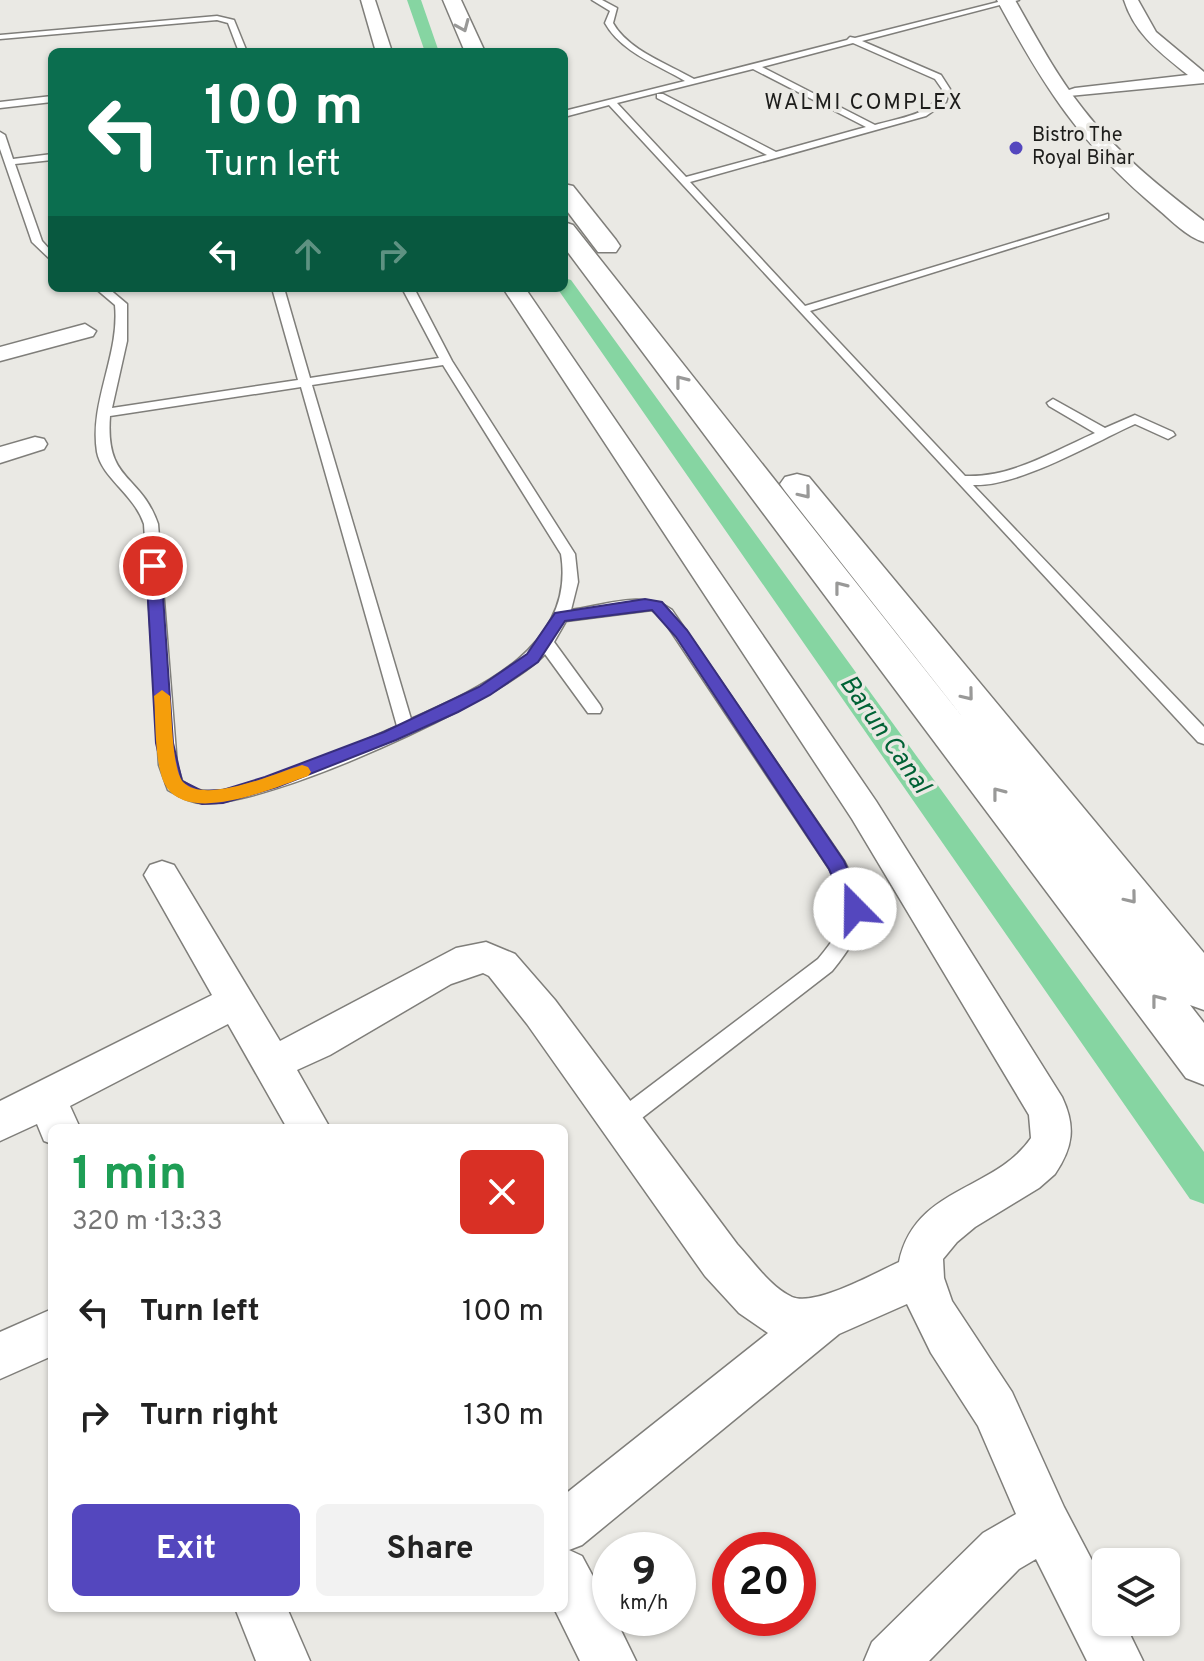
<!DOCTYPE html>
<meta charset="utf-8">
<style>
body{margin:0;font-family:Overpass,sans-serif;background:#f2f2f2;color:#222;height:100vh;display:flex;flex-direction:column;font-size:30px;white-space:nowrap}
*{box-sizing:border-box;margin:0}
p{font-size:26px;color:#767676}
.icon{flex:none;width:44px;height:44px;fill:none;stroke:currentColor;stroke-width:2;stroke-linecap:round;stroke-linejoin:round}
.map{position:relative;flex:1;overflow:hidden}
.panel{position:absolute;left:48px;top:1124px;width:520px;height:488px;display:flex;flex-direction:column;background:#fff;border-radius:12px;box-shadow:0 2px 6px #0004}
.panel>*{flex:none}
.guide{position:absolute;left:48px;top:48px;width:520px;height:244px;border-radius:12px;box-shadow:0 2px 6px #0004;background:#0b6e4f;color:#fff;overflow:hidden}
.controls{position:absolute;left:1092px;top:1548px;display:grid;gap:16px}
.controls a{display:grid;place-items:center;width:88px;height:88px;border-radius:12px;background:#fff;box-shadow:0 2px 6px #0004;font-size:40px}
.speed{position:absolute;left:592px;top:1532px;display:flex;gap:16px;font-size:40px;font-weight:700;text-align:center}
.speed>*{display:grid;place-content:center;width:104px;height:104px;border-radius:50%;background:#fff;box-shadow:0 2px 6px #0004;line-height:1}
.speed small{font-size:20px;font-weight:400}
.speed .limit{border:12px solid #d22;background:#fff;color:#111}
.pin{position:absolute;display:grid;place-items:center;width:68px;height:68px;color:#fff;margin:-34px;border:4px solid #fff;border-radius:50%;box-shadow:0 2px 8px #0007}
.me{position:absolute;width:88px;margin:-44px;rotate:338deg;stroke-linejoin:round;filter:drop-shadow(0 0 6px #0008)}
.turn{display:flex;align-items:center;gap:28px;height:168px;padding:0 24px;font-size:36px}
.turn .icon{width:104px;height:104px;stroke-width:2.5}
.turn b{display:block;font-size:56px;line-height:68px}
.lanes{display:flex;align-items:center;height:76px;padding:0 24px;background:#0003;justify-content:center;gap:40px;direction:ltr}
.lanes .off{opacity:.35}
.round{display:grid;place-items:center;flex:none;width:84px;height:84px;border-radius:12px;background:#f2f2f2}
.headline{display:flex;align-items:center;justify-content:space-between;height:136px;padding:0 24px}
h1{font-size:48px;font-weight:700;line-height:60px;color:#1e9e55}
.action{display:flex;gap:16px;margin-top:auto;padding:16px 24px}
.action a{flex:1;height:92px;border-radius:12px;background:#5447be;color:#fff;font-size:32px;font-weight:700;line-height:92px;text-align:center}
.action a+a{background:#f2f2f2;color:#222}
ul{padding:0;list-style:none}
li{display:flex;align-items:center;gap:24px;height:104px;padding:0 24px}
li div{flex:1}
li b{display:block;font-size:30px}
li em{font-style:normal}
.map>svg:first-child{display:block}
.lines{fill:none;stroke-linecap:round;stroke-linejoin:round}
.canal{fill:#86d5a2;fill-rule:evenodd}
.lane-casing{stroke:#7f7e7a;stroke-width:3}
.street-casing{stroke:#7f7e7a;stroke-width:3}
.highway-casing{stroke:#7f7e7a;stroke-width:3}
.lane{fill:#fff;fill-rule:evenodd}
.street{fill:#fff;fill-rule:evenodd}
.highway{fill:#fff;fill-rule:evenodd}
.oneway{stroke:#999998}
.route{fill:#5447be;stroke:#372e7c;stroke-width:2}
.slow{fill:#f59e0b}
.poi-dot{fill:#5447be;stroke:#eae9e4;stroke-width:3}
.labels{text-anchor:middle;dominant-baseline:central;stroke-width:7;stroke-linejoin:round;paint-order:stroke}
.far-poi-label{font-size:20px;fill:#1d1d1b;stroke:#eae9e4;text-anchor:start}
.far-neighbourhood-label{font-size:22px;letter-spacing:2px;fill:#1d1d1b;stroke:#eae9e4}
.water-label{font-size:26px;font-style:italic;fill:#006235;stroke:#eae9e4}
</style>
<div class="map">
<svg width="1204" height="1661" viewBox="0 0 1204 1661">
<rect width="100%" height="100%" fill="#eae9e4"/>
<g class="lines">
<g class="canal">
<path d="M407,0H421L439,52H425Z"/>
<path d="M564,278L571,280L1204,1152V1204L1190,1199L557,288H564Z"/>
</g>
<defs>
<g id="lane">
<path d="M592,0H602L617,8L613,23C628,50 668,64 694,79L847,40L850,37L855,38L1006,0H1019L862,41L941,75L950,89L946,102L926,116L690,182L805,306L1108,214V218L810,311L965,476C1011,478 1054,451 1095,433L1049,406L1047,403L1053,399L1105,428L1135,415L1173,432L1175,435L1168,439L1135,424C1093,443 1018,487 973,485L1204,727V744L1198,742L609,105L564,117V111L685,81C658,65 621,52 605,23L610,11ZM853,43L935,79L942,89C935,115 898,118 875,125L762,67ZM753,69L866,127L776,152L663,94H657V98L767,155L686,177L617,103Z"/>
<path d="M217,16L234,20L247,52H239L228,23L217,20L0,39V35Z"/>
<path d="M52,96V102L0,108V102Z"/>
<path d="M0,132L5,135L13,159L52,154V160L15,164L42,241L52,252V261L32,242L0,149Z"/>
<path d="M95,288H108L127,304V341L112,408L298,380L272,288H284L310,378L439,358L402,288H414L452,361L575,554L578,582L571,610C602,606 646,589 672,610L844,861C869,909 867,928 832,971L629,1128L621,1131L613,1128L610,1121L613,1114L818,959C846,926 850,910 830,870L662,618L652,610L566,621L554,642L600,705L602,709L600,713H588L545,654C502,701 265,808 202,803C189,803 178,795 168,790L159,765L144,524C134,494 102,478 97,452C89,402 120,355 115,305ZM443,365L561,554C576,646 481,688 411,719L312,385ZM301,387L397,726C357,744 238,800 198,790C192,788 187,784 182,781L177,765L158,524C140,472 105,483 110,416Z"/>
</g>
<g id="street">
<path d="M361,0H375L392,52H376Z"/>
<path d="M1124,0H1138L1156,32L1204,72V83L1069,96L1067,93L1069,90L1075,88L1188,75C1161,53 1135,35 1124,0Z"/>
<path d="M503,288H525L876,801L1062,1097C1076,1127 1073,1147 1055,1174L1039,1188L975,1227L957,1242L943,1259L944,1278L952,1301L1012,1392L1064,1507L1106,1587V1622H1124L1143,1661H1087L1036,1559L1019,1569L929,1661H864L872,1642L983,1533L1016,1514L978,1426L931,1353L907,1304L839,1334L582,1545L569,1550L582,1556L610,1608V1618H615L636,1661H580L554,1608H564V1495L768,1333L739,1313L705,1276L527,1024L489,976L483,973L451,984L330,1055L297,1070L330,1128H287L228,1024L70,1106L80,1128H52V1144L44,1141L37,1124L0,1141V1101L212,995L144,875L150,865L162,861L174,865L280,1041L456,948L486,942L515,954L555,1000L737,1244C753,1261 770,1287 792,1297C815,1307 877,1272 899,1262C915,1186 994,1192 1031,1138L1029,1115L852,819Z"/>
<path d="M85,324L96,331L93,336L0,361V347Z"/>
<path d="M35,437L44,439L47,444L44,449L0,463V447Z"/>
<path d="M52,1309V1356L0,1379V1332Z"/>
<path d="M235,1608H287L310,1661H256Z"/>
</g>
<g id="highway">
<path d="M443,0H461L485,52H465Z"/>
<path d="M997,0H1015C1036,37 1056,75 1083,109C1117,153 1161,188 1204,221V242C1187,237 1172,221 1159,210C1080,144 1045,89 997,0Z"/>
<path d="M564,184L573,186L616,240L620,246L616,252H598L564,207Z"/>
<path d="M564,222L573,225L964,719L785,491L780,484L785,477L797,474L809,477L1204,953V1010L1190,1005L1204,1023V1085L1186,1078L564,247Z"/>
</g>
</defs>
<use href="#lane" class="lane-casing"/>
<use href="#street" class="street-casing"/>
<use href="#highway" class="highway-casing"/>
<use href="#lane" class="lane"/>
<use href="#street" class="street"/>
<use href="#highway" class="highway"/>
</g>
<defs><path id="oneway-chevron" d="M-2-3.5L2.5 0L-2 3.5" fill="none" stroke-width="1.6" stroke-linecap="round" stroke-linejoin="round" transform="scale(2)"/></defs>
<g class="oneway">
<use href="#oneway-chevron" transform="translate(463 26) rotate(67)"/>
<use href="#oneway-chevron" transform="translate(681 381) rotate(-128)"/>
<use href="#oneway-chevron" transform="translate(805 493) rotate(51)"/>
<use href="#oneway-chevron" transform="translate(840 587) rotate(-128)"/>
<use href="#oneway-chevron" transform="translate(968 695) rotate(51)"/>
<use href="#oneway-chevron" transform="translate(998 793) rotate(-128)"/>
<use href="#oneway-chevron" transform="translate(1131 898) rotate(51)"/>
<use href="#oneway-chevron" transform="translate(1157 1000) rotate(-128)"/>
</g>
<path class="route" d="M153,561L161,566L173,743L182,781L202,791L223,790L265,777L384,732L479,687L527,654L555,613L645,599L662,602L687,630L844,861L865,909L862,914H848L829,869L676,637L652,610L565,621L538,662L490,695L458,712L396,740L277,787L223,803L202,804L178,796L166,785L156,743L146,566Z"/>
<path class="slow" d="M162,690L170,696C172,714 172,769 183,782C205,805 276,773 302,765L308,767L311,772L308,776C275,787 194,824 167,788C154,769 156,719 154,696Z"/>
<circle class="poi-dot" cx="1016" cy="148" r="8"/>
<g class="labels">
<g class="far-poi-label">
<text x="1032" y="136">Bistro The<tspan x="1032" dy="23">Royal Bihar</tspan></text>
</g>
<g class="far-neighbourhood-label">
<text x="864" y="103">WALMI COMPLEX</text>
</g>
<g class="water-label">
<text transform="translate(884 735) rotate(55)">Barun Canal</text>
</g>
</g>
</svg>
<div class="controls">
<a><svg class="icon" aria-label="layers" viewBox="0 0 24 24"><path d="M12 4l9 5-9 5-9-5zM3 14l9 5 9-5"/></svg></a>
</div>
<div class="speed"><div>9<small>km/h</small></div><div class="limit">20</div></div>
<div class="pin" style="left:153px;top:566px;background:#d93025"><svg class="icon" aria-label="arrive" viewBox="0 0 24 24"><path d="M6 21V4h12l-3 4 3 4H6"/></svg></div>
<svg class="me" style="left:855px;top:909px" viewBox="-20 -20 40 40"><circle r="19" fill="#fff"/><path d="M0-13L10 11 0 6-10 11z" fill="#5447be"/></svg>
<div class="guide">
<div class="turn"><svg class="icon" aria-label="left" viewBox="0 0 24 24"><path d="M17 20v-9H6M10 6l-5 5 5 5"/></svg><div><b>100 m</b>Turn left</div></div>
<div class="lanes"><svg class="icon" aria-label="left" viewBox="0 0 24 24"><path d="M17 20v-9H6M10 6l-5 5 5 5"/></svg><svg class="icon off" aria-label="ahead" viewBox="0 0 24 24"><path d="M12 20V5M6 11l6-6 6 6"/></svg><svg class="icon off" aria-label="right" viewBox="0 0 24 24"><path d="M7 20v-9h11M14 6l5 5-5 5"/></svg></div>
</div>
<section class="panel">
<div class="headline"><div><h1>1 min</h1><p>320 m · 13:33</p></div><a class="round" style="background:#d93025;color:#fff"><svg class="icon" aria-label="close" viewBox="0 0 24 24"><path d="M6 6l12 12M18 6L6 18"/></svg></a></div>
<ul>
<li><svg class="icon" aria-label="left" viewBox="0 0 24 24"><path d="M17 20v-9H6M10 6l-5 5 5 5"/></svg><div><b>Turn left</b></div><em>100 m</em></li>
<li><svg class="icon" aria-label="right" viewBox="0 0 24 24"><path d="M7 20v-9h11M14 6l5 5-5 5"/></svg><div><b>Turn right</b></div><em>130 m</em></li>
</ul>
<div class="action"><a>Exit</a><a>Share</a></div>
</section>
</div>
